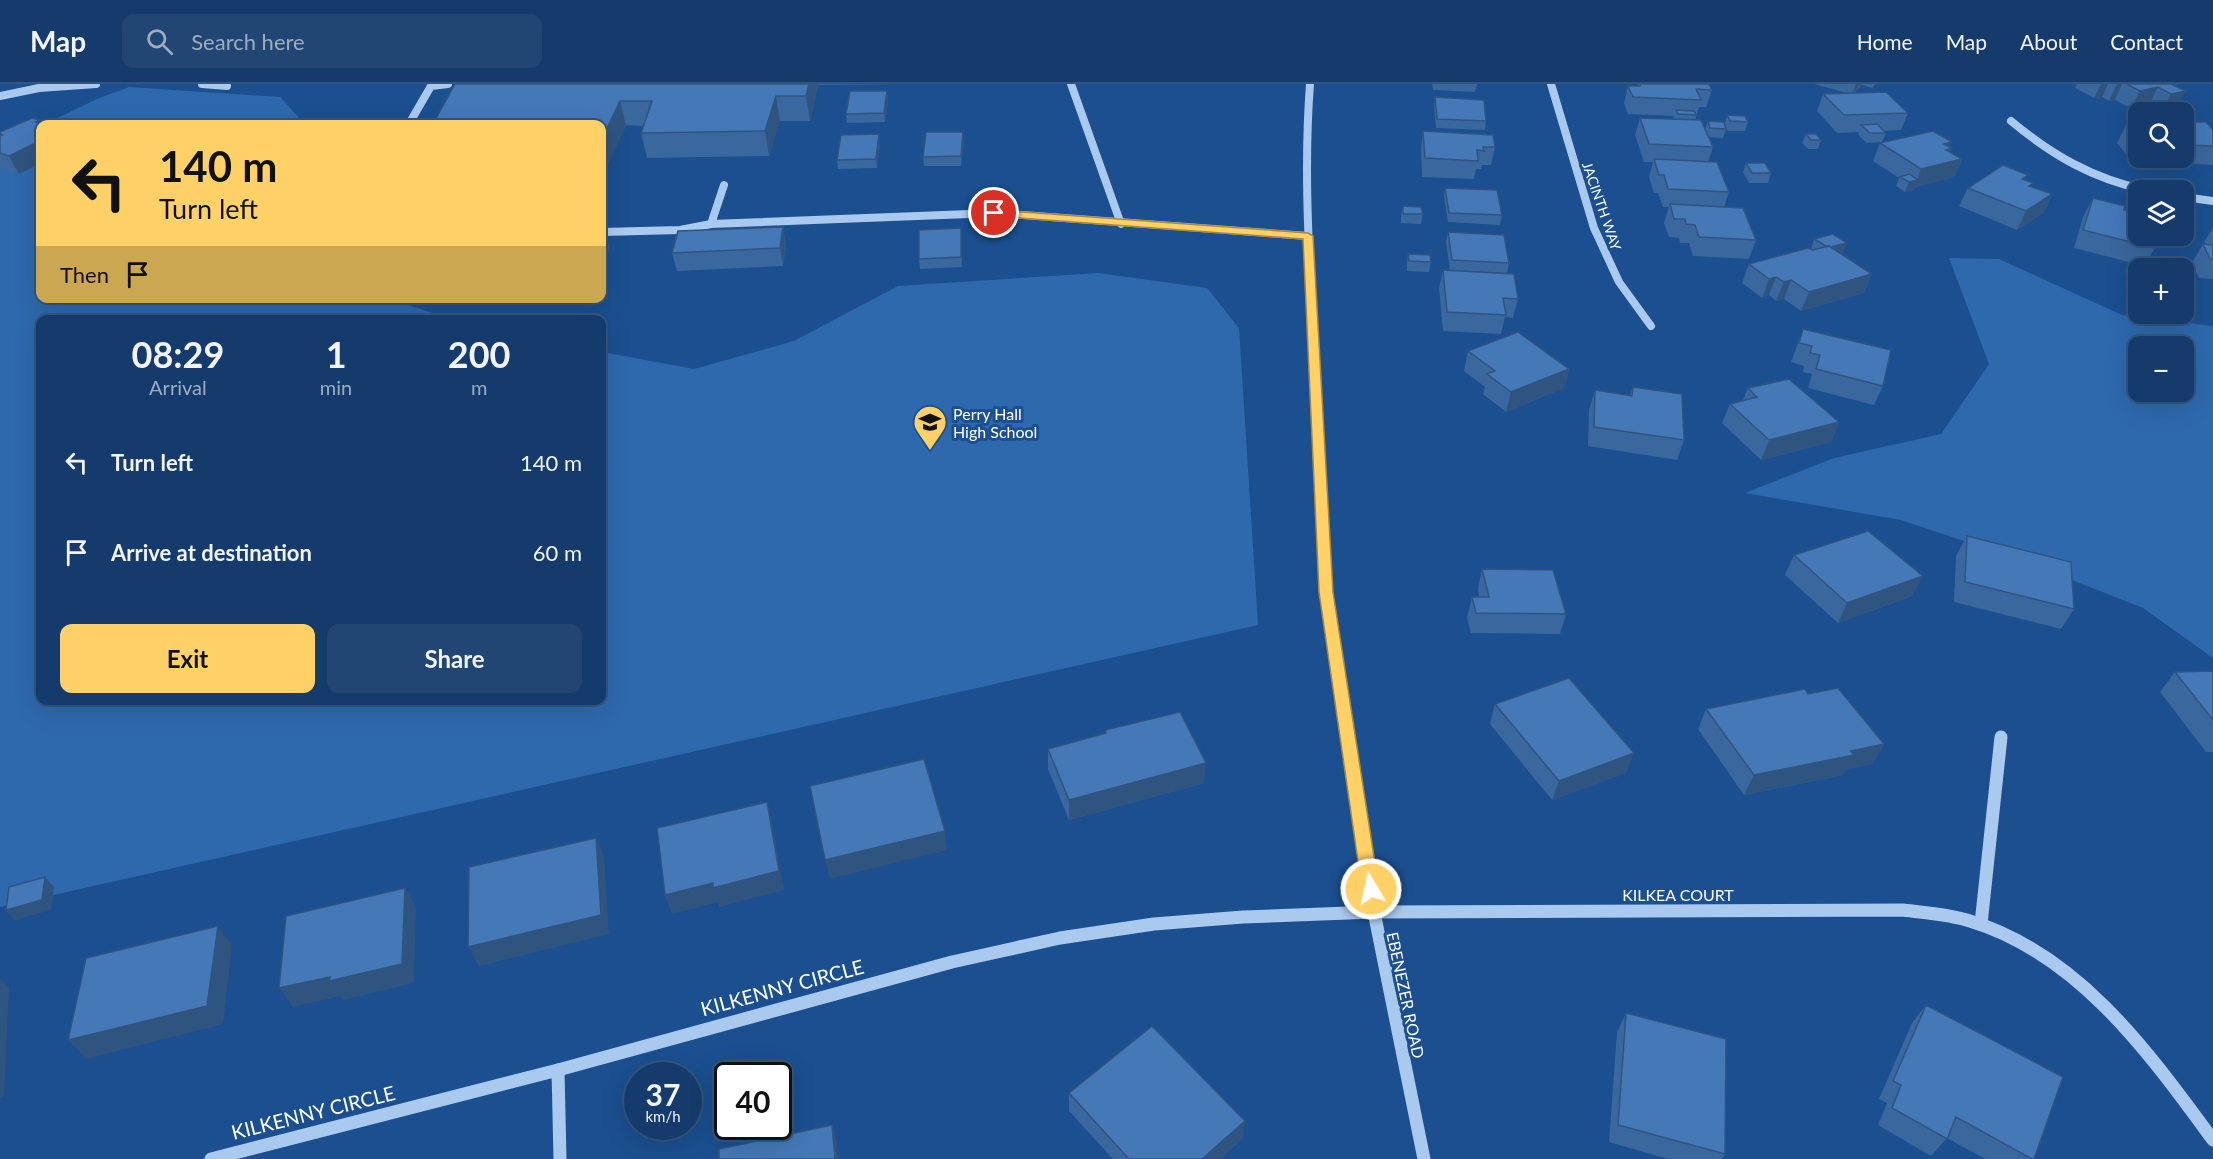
<!DOCTYPE html>
<meta charset="utf-8">
<style>
body{margin:0;font-family:Lato,sans-serif;background:#214673;color:#f1f3f6;height:100vh;display:flex;flex-direction:column;font-size:22px;white-space:nowrap}
*{box-sizing:border-box;margin:0}
p{font-size:20px;color:#9dadc1}
.icon{flex:none;width:33px;height:33px;fill:none;stroke:currentColor;stroke-width:2;stroke-linecap:round;stroke-linejoin:round}
.map{position:relative;flex:1;overflow:hidden}
.drawer{position:absolute;left:36px;top:231px;width:570px;height:390px;display:flex;flex-direction:column;background:#143b6b;border-radius:12px;box-shadow:0 6px 24px #0002,0 0 0 2px #33557e}
.drawer>*{flex:none}
.top-card{position:absolute;left:36px;top:36px;width:570px;height:183px;border-radius:12px;box-shadow:0 6px 24px #0002,0 0 0 2px #33557e;background:#ffd166;color:#111;overflow:hidden}
.tools{position:absolute;left:2128px;top:18px;display:grid;gap:12px}
.tools a{display:grid;place-items:center;width:66px;height:66px;border-radius:12px;background:#143b6b;box-shadow:0 6px 24px #0002,0 0 0 2px #33557e;font-size:30px}
.speed{position:absolute;left:624px;top:978px;display:flex;gap:12px;font-size:30px;font-weight:700;text-align:center}
.speed>*{display:grid;place-content:center;width:78px;height:78px;border-radius:50%;background:#143b6b;box-shadow:0 6px 24px #0002,0 0 0 2px #33557e;line-height:1}
.speed small{font-size:15px;font-weight:400}
.speed .limit{border:3px solid #111;border-radius:9px;background:#fff;color:#111}
.pin{position:absolute;display:grid;place-items:center;width:51px;height:51px;color:#fff;margin:-26px;border:3px solid #fff;border-radius:50%;box-shadow:0 2px 6px #0007}
.me{position:absolute;width:66px;margin:-33px;rotate:351deg;stroke-linejoin:round;filter:drop-shadow(0 0 4px #0008)}
.turn{display:flex;align-items:center;gap:21px;height:126px;padding:0 24px;font-size:27px}
.turn .icon{width:78px;height:78px;stroke-width:2.5}
.turn b{display:block;font-size:42px;line-height:51px}
.then{display:flex;align-items:center;height:57px;padding:0 24px;background:#0003;gap:12px;font-size:22px}
.eta{display:flex;justify-content:space-evenly;align-items:center;height:102px;text-align:center}
.eta b{font-size:36px;font-weight:700;line-height:42px}
.action{display:flex;gap:12px;margin-top:auto;padding:12px 24px}
.action a{flex:1;height:69px;border-radius:12px;background:#ffd166;color:#111;font-size:24px;font-weight:700;line-height:69px;text-align:center}
.action a+a{background:#214673;color:#f1f3f6}
ul{padding:0;list-style:none}
li{display:flex;align-items:center;gap:18px;height:90px;padding:0 24px}
li div{flex:1}
li b{display:block;font-size:22px}
li em{font-style:normal}
header{display:flex;align-items:center;gap:36px;box-sizing:border-box;height:84px;padding:0 30px;background:#143b6b;border-bottom:2px solid #33557e}
header strong{font-size:28px}
nav{display:flex;gap:33px;margin-inline-start:auto;font-size:21px}
.search{width:420px;height:54px;background:#214673;display:flex;align-items:center;gap:15px;box-sizing:border-box;padding:0 21px;border-radius:12px;color:#9dadc1;font-size:22px}
.map>svg:first-child{display:block}
.green{fill:#2e69ad;fill-rule:evenodd}
.lines{fill:none;stroke-linecap:round;stroke-linejoin:round}
.minor-far2{stroke:#a9c9ee;stroke-width:8}
.minor-far1{stroke:#a9c9ee;stroke-width:10}
.minor{stroke:#a9c9ee;stroke-width:13}
.wall{fill:#3a679d}
.shaded-wall{fill:#305480}
.building{fill:#4478b7;stroke:#305480;stroke-width:1.5}
.route{fill:#ffd166;stroke:#a68842;stroke-width:1.5}
.labels{text-anchor:middle;dominant-baseline:central;stroke-width:6;stroke-linejoin:round;paint-order:stroke}
.far-street-label{font-size:14px;fill:#fff;stroke:#1b4f8f}
.poi-label{font-size:16px;fill:#fff;stroke:#1b4f8f;text-anchor:start}
.street-label{font-size:16px;fill:#fff;stroke:#1b4f8f}
.near-street-label{font-size:20px;fill:#fff;stroke:#1b4f8f}
</style>
<header>
<strong>Map</strong>
<div class="search"><svg class="icon" aria-label="search" viewBox="0 0 24 24"><circle cx="10" cy="10" r="6"/><path d="M15 15l6 6"/></svg>Search here</div>
<nav><a>Home</a><a>Map</a><a>About</a><a>Contact</a></nav>
</header>
<div class="map">
<svg width="2213" height="1075" viewBox="0 0 2213 1075">
<rect width="100%" height="100%" fill="#1b4f8f"/>
<g class="green">
<path d="M129,3L280,13L305,40H45L97,15Z"/>
<path d="M40,43V214H387L451,235L40,236V616H602V268L694,285L794,257L898,202L1098,189L1207,204L1239,244L1258,541L0,823V63Z"/>
<path d="M1949,174L1999,175L2122,231L2213,242V574L2143,524L2024,477L1901,436L1745,409L1834,374L1941,350L1989,280ZM2139,262H2184V308H2139Z"/>
</g>
<g class="lines">
<g class="minor-far2">
<path d="M202,0L227,2"/>
<path d="M1071,0L1121,140"/>
<path d="M1310,0C1303,91 1310,182 1314,272"/>
<path d="M1551,0L1594,144L1619,198L1651,242"/>
<path d="M0,12L39,4L96,0"/>
<path d="M2011,37C2052,71 2093,95 2146,106"/>
<path d="M409,40L431,2L448,0"/>
<path d="M724,101L711,140L995,129L1308,152"/>
<path d="M2184,113L2213,117"/>
<path d="M602,148L680,146L711,140"/>
</g>
<path class="minor-far1" d="M1314,271L1326,508L1343,623"/>
<g class="minor">
<path d="M1343,622L1374,828L1424,1075"/>
<path d="M1981,840L2001,653"/>
<path d="M558,986L560,1075"/>
<path d="M211,1075L558,986L952,878L1060,854L1154,840L1243,833L1374,828L1903,826C1926,829 1949,830 1970,837C2079,870 2149,969 2213,1056"/>
</g>
</g>
<g class="wall">
<path d="M455,0H899L818,1L810,37H780L769,72L647,74L641,49L644,42L602,40Z"/>
<path d="M1432,0H1477L1475,8L1433,6Z"/>
<path d="M1638,0H1709L1712,6L1706,23H1699L1695,36L1705,46L1708,37L1725,39L1727,31L1748,38L1745,47H1727L1726,45L1723,54L1708,53L1713,63L1708,78L1729,108L1724,123L1756,156L1749,175L1693,172L1689,159H1680L1679,154L1669,153L1664,139L1669,123H1663L1658,109H1654L1649,93L1653,78H1644L1635,51L1640,34L1673,35L1674,32L1628,30L1624,19L1628,2H1638Z"/>
<path d="M1814,0H1876L1872,4L1862,1L1854,9L1908,29L1901,46L1884,47L1886,49L1882,58L1866,59L1858,50L1859,48L1837,49L1817,27L1823,10L1847,9Z"/>
<path d="M2077,0H2177L2176,2V24L2139,28V74H2184V38L2213,46V81L2131,76L2117,59L2135,24L2157,25L2149,21L2131,24L2115,16L2109,17L2102,13L2094,14L2075,4Z"/>
<path d="M887,7L888,16L885,38L847,39L846,30Z"/>
<path d="M1435,13L1486,37L1485,46L1436,44L1434,22Z"/>
<path d="M1423,47L1495,63L1491,81H1482L1481,85H1476L1474,95L1422,93L1421,65Z"/>
<path d="M0,48L19,90L0,84Z"/>
<path d="M1806,50L1821,56L1818,65H1808L1802,59Z"/>
<path d="M964,57L961,82H924L923,73Z"/>
<path d="M880,59L877,84L838,85L837,76Z"/>
<path d="M1880,59L1950,63V68L1962,75L1954,93L1915,103L1914,106L1905,108L1896,102L1899,94L1873,77Z"/>
<path d="M1746,79L1771,89L1768,99H1749L1743,88Z"/>
<path d="M2026,96L2032,103L2052,110L2043,129L2017,146L1959,122L1968,104Z"/>
<path d="M1445,104L1502,131L1500,141L1448,138L1444,113Z"/>
<path d="M2093,114L2124,126L2137,134L2155,164L2144,182L2074,164L2083,133Z"/>
<path d="M1403,122L1423,130L1421,140L1401,139V132Z"/>
<path d="M783,143L786,161L783,182L677,187L672,169Z"/>
<path d="M2213,144V195L2199,194L2192,179L2203,160H2206L2204,158Z"/>
<path d="M1448,148L1509,179L1507,189L1450,186L1446,158Z"/>
<path d="M961,154L962,183L920,185L919,175Z"/>
<path d="M1814,155L1843,169H1841L1872,190L1864,209L1801,227L1784,215L1776,217L1769,211L1762,214L1742,199L1749,180L1813,166L1811,165Z"/>
<path d="M1408,170L1431,178L1429,188L1407,187V179Z"/>
<path d="M1443,186L1518,215L1513,234L1505,233L1501,250L1443,247L1439,204Z"/>
<path d="M1803,245L1883,302L1874,321L1808,304L1812,290L1803,288L1804,282L1791,278Z"/>
<path d="M1468,267L1569,285L1564,304L1506,328L1483,310L1485,303L1464,287Z"/>
<path d="M1633,303L1684,356L1677,376L1588,362L1589,326L1595,306L1630,311Z"/>
<path d="M1748,304L1839,338L1831,358L1761,376L1722,339L1730,320L1743,316Z"/>
<path d="M1967,452L2074,525L2061,545L1954,518L1956,472Z"/>
<path d="M1794,471L1912,512L1838,539L1785,491Z"/>
<path d="M1482,485L1566,530L1560,550L1471,549L1467,533L1472,513H1479L1478,505Z"/>
<path d="M2213,587V668H2206L2160,608L2175,588Z"/>
<path d="M1808,610L1884,660L1872,680L1846,685L1843,691L1744,711L1698,645L1706,625Z"/>
<path d="M1495,620L1626,689L1552,716L1490,640Z"/>
<path d="M1105,646L1204,699L1069,736L1048,685V665L1105,650Z"/>
<path d="M1926,921L2034,1075H1985L1947,1054L1931,1072L1878,1041L1887,1019L1879,1015L1912,939Z"/>
<path d="M1626,929L1725,1070L1722,1075H1668L1609,1058L1617,948Z"/>
<path d="M1069,1009L1243,1054L1220,1075H1113L1069,1027Z"/>
</g>
<g class="shaded-wall">
<path d="M809,0H818V1L810,37L806,12Z"/>
<path d="M1856,0H1862L1852,10Z"/>
<path d="M2101,0H2108L2102,13L2094,14Z"/>
<path d="M2117,0H2122L2115,16L2109,17Z"/>
<path d="M2177,0L2172,10L2186,7L2176,24L2162,27L2171,10L2173,1Z"/>
<path d="M2158,3L2149,21L2131,24L2140,7Z"/>
<path d="M887,7L888,16L885,38L884,29Z"/>
<path d="M776,12L780,37L769,72L765,47Z"/>
<path d="M620,17L626,42L602,94V55Z"/>
<path d="M963,48L964,57L961,82V72Z"/>
<path d="M879,50L880,59L877,84L876,75Z"/>
<path d="M40,57V80L19,90L9,72Z"/>
<path d="M1952,58L1949,65L1952,64L1945,79L1962,75L1954,93L1915,103L1914,106L1905,108L1909,98L1917,96L1921,85L1944,60Z"/>
<path d="M2052,110L2043,129L2017,146L2026,127Z"/>
<path d="M783,143L786,161L783,182L780,164Z"/>
<path d="M605,146L610,164L602,186V154Z"/>
<path d="M1847,159L1843,169L1824,174L1828,164Z"/>
<path d="M1872,190L1864,209L1801,227L1809,208Z"/>
<path d="M1776,193L1769,211L1762,214L1769,195Z"/>
<path d="M1791,196L1784,215L1776,217L1784,198Z"/>
<path d="M1569,285L1564,304L1506,328L1511,308Z"/>
<path d="M1839,338L1831,358L1761,376L1769,356Z"/>
<path d="M1923,492L1912,512L1838,539L1847,519Z"/>
<path d="M1884,660L1872,680L1846,685L1843,691L1744,711L1754,691L1851,667Z"/>
<path d="M1634,669L1626,689L1552,716L1559,697Z"/>
<path d="M1206,679L1204,699L1069,736V716Z"/>
<path d="M767,718L772,738L784,806L719,823L718,818L672,830L665,811L713,799Z"/>
<path d="M945,747L947,766L830,795L825,776Z"/>
<path d="M596,754L604,773L609,850L479,882L468,863Z"/>
<path d="M45,793L54,803L51,826L15,836L6,826Z"/>
<path d="M405,804L416,823L414,899L342,916L340,912L293,923L279,904Z"/>
<path d="M218,842L232,861L223,940L86,975L68,956Z"/>
<path d="M0,894L9,903L4,1012L0,1014Z"/>
<path d="M1245,1037L1243,1054L1220,1075H1202Z"/>
<path d="M832,1041L837,1058L838,1075H835Z"/>
</g>
<g class="building">
<path d="M455,0H809L806,12H776L765,47L641,49L652,17H620L602,55V40H433Z"/>
<path d="M1640,0H1709L1712,6L1696,5L1701,16L1633,13L1628,2H1640Z"/>
<path d="M2127,0H2176L2173,1L2186,7L2171,10L2158,3L2140,7Z"/>
<path d="M850,7H887L884,29L846,30Z"/>
<path d="M1886,8L1908,29L1844,31L1823,10Z"/>
<path d="M1435,13L1484,16L1486,37L1437,35Z"/>
<path d="M2135,24L2162,25L2165,28L2139,29Z"/>
<path d="M1676,26L1694,27L1696,31L1678,30Z"/>
<path d="M1727,31L1745,32L1748,38L1730,37Z"/>
<path d="M32,34L40,36L36,38L44,40H40V57L9,72L0,69V52L2,51L0,50V48Z"/>
<path d="M1640,34L1701,36L1713,63L1649,60Z"/>
<path d="M1708,37L1724,38L1726,45L1710,44Z"/>
<path d="M2184,38H2206L2213,46V62L2184,61Z"/>
<path d="M1877,40L1886,49H1870L1861,41Z"/>
<path d="M2126,42H2139V56Z"/>
<path d="M1423,47L1493,51L1495,63H1483L1484,67L1477,66L1478,77L1425,74Z"/>
<path d="M1933,47L1952,58L1944,60L1952,64L1946,66L1962,75L1921,85L1880,59Z"/>
<path d="M926,48H963L961,72L923,73Z"/>
<path d="M879,50L876,75L837,76L841,51Z"/>
<path d="M1806,50H1816L1821,56H1811Z"/>
<path d="M1654,75L1717,78L1729,108L1668,105L1664,91H1659Z"/>
<path d="M1746,79H1765L1771,89H1752Z"/>
<path d="M2003,81L2028,91L2022,95L2034,99L2029,102L2052,110L2026,127L1968,104Z"/>
<path d="M1909,90L1918,96L1909,98L1900,93Z"/>
<path d="M1445,104L1497,106L1502,131L1449,129Z"/>
<path d="M2093,114L2125,122L2124,126L2137,129V134H2139V152H2157L2155,164L2083,146Z"/>
<path d="M1670,120L1743,124L1756,156L1699,153L1695,141L1686,140L1685,135H1674Z"/>
<path d="M1403,122L1421,123L1423,130H1403Z"/>
<path d="M783,143L780,164L672,169L678,147Z"/>
<path d="M961,144V173L919,175V146Z"/>
<path d="M602,146H605L602,154Z"/>
<path d="M1448,148L1504,151L1509,179L1452,176Z"/>
<path d="M1833,150L1847,159L1831,163L1829,162H1826L1814,155Z"/>
<path d="M2203,160L2213,161V175H2210Z"/>
<path d="M1829,162L1872,190L1809,208L1791,196L1784,198L1776,193L1769,195L1749,180L1808,164L1812,166Z"/>
<path d="M1408,170L1430,171L1431,178L1409,177Z"/>
<path d="M1443,186L1514,190L1518,215L1503,214L1506,231L1447,228Z"/>
<path d="M1803,245L1891,266L1883,302L1816,285L1820,271L1810,269L1812,262L1799,259Z"/>
<path d="M1518,248L1569,285L1511,308L1487,290L1495,287L1468,267Z"/>
<path d="M1789,295L1839,338L1769,356L1730,320L1757,313L1748,304Z"/>
<path d="M1633,303L1682,310L1684,356L1594,343L1595,306L1632,312Z"/>
<path d="M1868,447L1923,492L1847,519L1794,471Z"/>
<path d="M1967,452L2071,478L2074,525L1965,498Z"/>
<path d="M1482,485L1553,486L1566,530L1476,529L1472,513H1489Z"/>
<path d="M2213,587V636L2175,588Z"/>
<path d="M1569,594L1634,669L1559,697L1495,620Z"/>
<path d="M1838,604L1884,660L1851,667L1854,671L1754,691L1706,625L1805,605L1808,610Z"/>
<path d="M1180,628L1206,679L1069,716L1048,665L1106,649L1105,646Z"/>
<path d="M924,675L945,747L825,776L810,702Z"/>
<path d="M767,718L779,787L713,804V799L665,811L657,744Z"/>
<path d="M596,754L601,831L468,863L469,783Z"/>
<path d="M45,793L42,816L6,826L9,803Z"/>
<path d="M405,804L402,880L329,897L330,893L279,904L286,832Z"/>
<path d="M218,842L207,922L68,956L86,874Z"/>
<path d="M1926,921L2063,993L2034,1075H2032L1956,1033L1947,1055L1892,1024L1901,1001L1893,997Z"/>
<path d="M1626,929L1726,955L1725,1070L1618,1041Z"/>
<path d="M1152,942L1245,1037L1202,1075H1129L1069,1009Z"/>
<path d="M832,1041L835,1075H719V1065Z"/>
</g>
<path class="route" d="M994,126L1308,149L1313,152L1333,508L1379,805L1376,810L1371,812L1365,810L1362,805L1319,508L1303,155L991,132V127Z"/>
<defs>
<symbol id="school-pin" viewBox="-11 -11 22 30"><path d="M0 17L-7.5 6A9.5 9.5 0 1 1 7.5 6Z" fill="#ffd166" stroke="#1b4f8f"/><path d="M0-5L7-2L0 1L-7-2ZM-4 1L0 2.5L4 1V4Q0 6-4 4Z" fill="#111"/></symbol>
</defs>
<g fill-rule="evenodd">
<use href="#school-pin" x="911" y="319" width="38" height="52"/>
</g>
<g class="labels">
<g class="far-street-label">
<text transform="translate(1602 122) rotate(71)">JACINTH WAY</text>
</g>
<g class="poi-label">
<text x="953" y="329">Perry Hall<tspan x="953" dy="18">High School</tspan></text>
</g>
<g class="street-label">
<text x="1678" y="810">KILKEA COURT</text>
<text transform="translate(1406 911) rotate(78)">EBENEZER ROAD</text>
</g>
<g class="near-street-label">
<text transform="translate(782 903) rotate(-15)">KILKENNY CIRCLE</text>
<text transform="translate(313 1028) rotate(-14)">KILKENNY CIRCLE</text>
</g>
</g>
</svg>
<div class="tools">
<a><svg class="icon" aria-label="search" viewBox="0 0 24 24"><circle cx="10" cy="10" r="6"/><path d="M15 15l6 6"/></svg></a>
<a><svg class="icon" aria-label="layers" viewBox="0 0 24 24"><path d="M12 4l9 5-9 5-9-5zM3 14l9 5 9-5"/></svg></a>
<a>+</a>
<a>−</a>
</div>
<div class="speed"><div>37<small>km/h</small></div><div class="limit">40</div></div>
<div class="pin" style="left:994px;top:129px;background:#d93025"><svg class="icon" aria-label="arrive" viewBox="0 0 24 24"><path d="M6 21V4h12l-3 4 3 4H6"/></svg></div>
<svg class="me" style="left:1371px;top:805px" viewBox="-20 -20 40 40"><circle r="17" fill="#ffd166" stroke="#fff" stroke-width="3"/><path d="M0-11L8 9 0 5-8 9z" fill="#fff"/></svg>
<div class="top-card">
<div class="turn"><svg class="icon" aria-label="left" viewBox="0 0 24 24"><path d="M17 20v-9H6M10 6l-5 5 5 5"/></svg><div><b>140 m</b>Turn left</div></div>
<div class="then">Then<svg class="icon" aria-label="arrive" viewBox="0 0 24 24"><path d="M6 21V4h12l-3 4 3 4H6"/></svg></div>
</div>
<section class="drawer">
<div class="eta">
<div><b>08:29</b><p>Arrival</p></div>
<div><b>1</b><p>min</p></div>
<div><b>200</b><p>m</p></div>
</div>
<ul>
<li><svg class="icon" aria-label="left" viewBox="0 0 24 24"><path d="M17 20v-9H6M10 6l-5 5 5 5"/></svg><div><b>Turn left</b></div><em>140 m</em></li>
<li><svg class="icon" aria-label="arrive" viewBox="0 0 24 24"><path d="M6 21V4h12l-3 4 3 4H6"/></svg><div><b>Arrive at destination</b></div><em>60 m</em></li>
</ul>
<div class="action"><a>Exit</a><a>Share</a></div>
</section>
</div>
